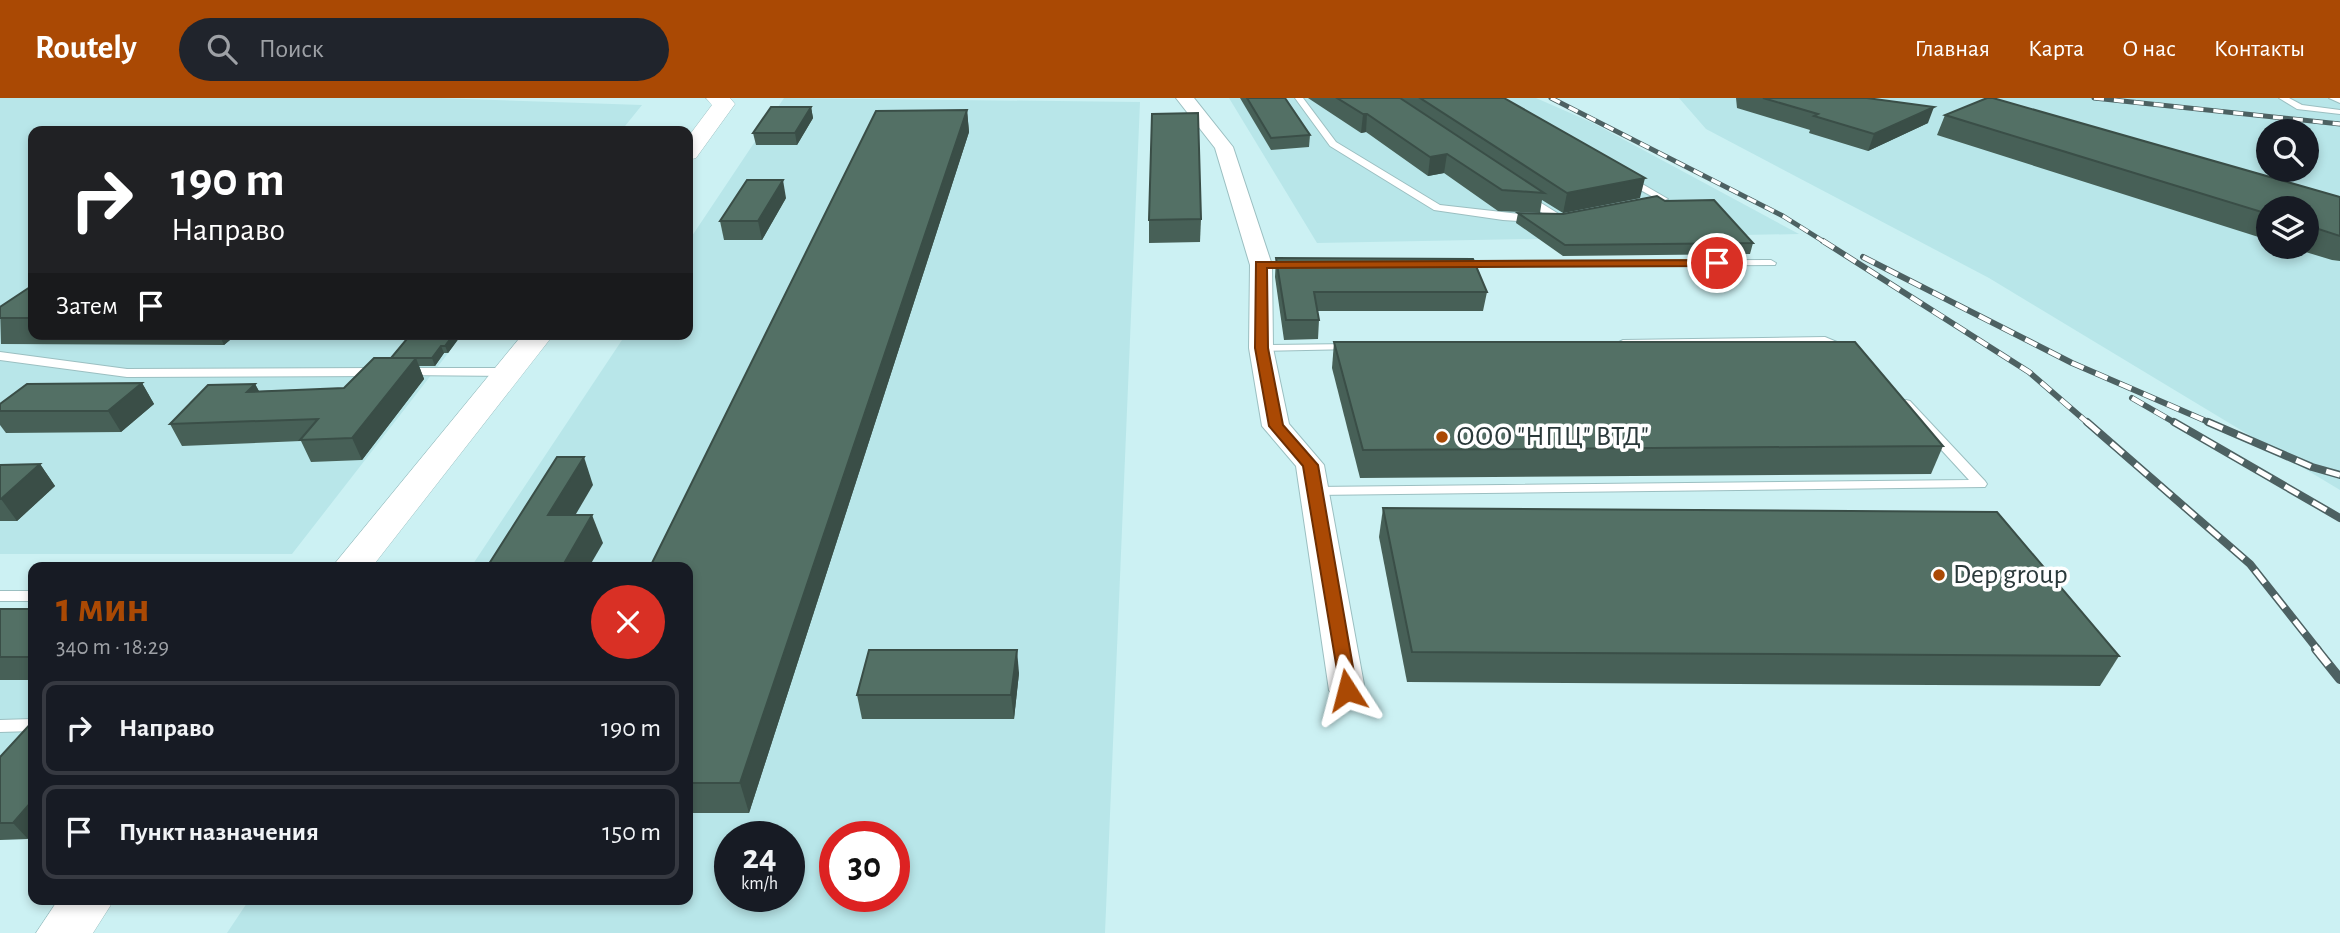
<!DOCTYPE html>
<html lang="ru">
<meta charset="utf-8">
<style>
body{margin:0;font-family:"Alegreya Sans",sans-serif;background:#20242c;color:#f1f3f6;height:100vh;display:flex;flex-direction:column;font-size:26px;white-space:nowrap}
*{box-sizing:border-box;margin:0}
p{font-size:23px;color:#9ea1a6}
.icon{flex:none;width:38px;height:38px;fill:none;stroke:currentColor;stroke-width:2;stroke-linecap:round;stroke-linejoin:round}
.map{position:relative;flex:1;overflow:hidden}
.sheet{position:absolute;left:28px;top:464px;width:665px;height:343px;display:flex;flex-direction:column;background:#171b24;border-radius:14px;box-shadow:0 4px 10px #0003}
.sheet>*{flex:none}
.banner{position:absolute;left:28px;top:28px;width:665px;height:214px;border-radius:14px;box-shadow:0 4px 10px #0003;background:#202124;color:#fff;overflow:hidden}
.controls{position:absolute;left:2256px;top:21px;display:grid;gap:14px}
.controls a{display:grid;place-items:center;width:63px;height:63px;border-radius:50%;background:#171b24;box-shadow:0 4px 10px #0003;font-size:35px}
.speed{position:absolute;left:714px;top:723px;display:flex;gap:14px;font-size:35px;font-weight:700;text-align:center}
.speed>*{display:grid;place-content:center;width:91px;height:91px;border-radius:50%;background:#171b24;box-shadow:0 4px 10px #0003;line-height:1}
.speed small{font-size:18px;font-weight:400}
.speed .limit{border:10px solid #d22;background:#fff;color:#111}
.pin{position:absolute;display:grid;place-items:center;width:60px;height:60px;color:#fff;margin:-30px;border:4px solid #fff;border-radius:50%;box-shadow:0 2px 7px #0007}
.me{position:absolute;width:77px;margin:-38px;rotate:351deg;stroke-linejoin:round;filter:drop-shadow(0 0 5px #0008)}
.turn{display:flex;align-items:center;gap:24px;height:147px;padding:0 28px;font-size:32px}
.turn .icon{width:91px;height:91px;stroke-width:2.5}
.turn b{display:block;font-size:49px;line-height:60px}
.then{display:flex;align-items:center;height:66px;padding:0 28px;background:#0003;gap:14px;font-size:26px}
.round{display:grid;place-items:center;flex:none;width:74px;height:74px;border-radius:37px;background:#20242c}
.overview{display:flex;align-items:center;justify-content:space-between;height:119px;padding:0 28px}
h1{font-size:42px;font-weight:600;line-height:52px;color:#aa4904}
ul{padding:0;list-style:none}
li{display:flex;align-items:center;gap:21px;height:94px;margin:0 14px 10px;padding:0 14px;border:4px solid #363941;border-radius:14px}
li div{flex:1}
li b{display:block;font-size:26px}
li em{font-style:normal}
header{display:flex;align-items:center;gap:42px;box-sizing:border-box;height:98px;padding:0 35px;background:#aa4904;color:#fff}
header strong{font-size:33px}
nav{display:flex;gap:38px;margin-inline-start:auto;font-size:24px}
.search{width:490px;height:63px;background:#20242c;display:flex;align-items:center;gap:18px;box-sizing:border-box;padding:0 24px;border-radius:38px;color:#9ea1a6;font-size:26px}
.map>svg:first-child{display:block}
.built{fill:#b8e6e9;fill-rule:evenodd}
.lines{fill:none;stroke-linecap:round;stroke-linejoin:round}
.service-casing{stroke:#9bbfc1;stroke-width:2}
.minor-casing{stroke:#9bbfc1;stroke-width:2}
.tertiary-casing{stroke:#9bbfc1;stroke-width:1}
.service{fill:#fff;fill-rule:evenodd}
.minor{fill:#fff;fill-rule:evenodd}
.tertiary{fill:#fff;fill-rule:evenodd}
.rail-far3-casing{stroke:#4d6162;stroke-width:5}
.rail-far2-casing{stroke:#4d6162;stroke-width:6}
.rail-far1-casing{stroke:#4d6162;stroke-width:8}
.rail-casing{stroke:#4d6162;stroke-width:10}
.rail-far3{stroke:#fff;stroke-width:3.5;stroke-dasharray:10;stroke-linecap:butt}
.rail-far2{stroke:#fff;stroke-width:4.5;stroke-dasharray:13;stroke-linecap:butt}
.rail-far1{stroke:#fff;stroke-width:5;stroke-dasharray:16;stroke-linecap:butt}
.rail{stroke:#fff;stroke-width:7;stroke-dasharray:20;stroke-linecap:butt}
.wall{fill:#476057}
.shaded-wall{fill:#3a4e47}
.building{fill:#537065;stroke:#3a4e47;stroke-width:2}
.route{fill:#aa4904;stroke:#6e2f03;stroke-width:2}
.poi-dot{fill:#aa4904;stroke:#fff;stroke-width:2.5}
.labels{text-anchor:middle;dominant-baseline:central;stroke-width:7;stroke-linejoin:round;paint-order:stroke}
.poi-label{font-size:28px;fill:#2a393a;stroke:#fff;text-anchor:start}
</style>
<header>
<strong>Routely</strong>
<div class="search"><svg class="icon" aria-label="search" viewBox="0 0 24 24"><circle cx="10" cy="10" r="6"/><path d="M15 15l6 6"/></svg>Поиск</div>
<nav><a>Главная</a><a>Карта</a><a>О нас</a><a>Контакты</a></nav>
</header>
<div class="map">
<svg width="2340" height="835" viewBox="0 0 2340 835">
<rect width="100%" height="100%" fill="#ccf1f3"/>
<g class="built">
<path d="M0,0H437L642,7L621,33H33V236H463L292,456H0Z"/>
<path d="M784,0L1140,4L1105,835H227L249,802H688V469H471L626,236H688V144ZM730,738H789V798H730ZM835,738H894V798H835Z"/>
<path d="M1229,0H1536L1593,25L1799,136L1317,145Z"/>
<path d="M1679,0H2340V392L1989,180L1706,31ZM2268,33H2306V72H2268ZM2268,110H2306V149H2268Z"/>
<path d="M0,527H33V735L28,741L0,742Z"/>
</g>
<g class="lines">
<defs>
<g id="service">
<path d="M1295,0H1303L1336,44L1440,107L1536,118L1541,121L1536,124L1503,122L1434,112L1330,48Z"/>
<path d="M2279,0H2289L2302,7L2340,12V16L2297,11Z"/>
<path d="M2329,0H2340V5Z"/>
<path d="M1626,80H1632L1668,101L1643,107V103L1655,100L1626,84Z"/>
<path d="M1525,95L1562,118L1568,117L1573,120C1556,130 1536,110 1522,100L1520,98Z"/>
<path d="M1771,162L1776,165L1775,167L1458,169L1453,166L1458,163Z"/>
<path d="M1825,239L1856,252L1850,255L1824,245L1623,248L1617,245L1623,242Z"/>
<path d="M1351,246L1357,249L1355,251L1261,253L1255,250L1261,247Z"/>
<path d="M0,254L127,271L377,270L383,274L377,278L127,279L0,262Z"/>
<path d="M405,270H508L514,274L508,278L401,277L399,274L401,271Z"/>
<path d="M1906,302L1910,303L1985,383L1987,386L1985,389L1315,397L1308,393L1315,389L1969,382L1902,309L1900,306L1902,303Z"/>
<rect x="0" y="493" width="33" height="10"/>
<path d="M33,621V633L0,634V622Z"/>
</g>
<path id="minor" d="M1176,0H1194L1233,49L1272,167L1273,250L1289,326L1324,367L1365,592L1359,601L1347,605L1335,601L1329,592L1296,368L1262,328L1249,250L1250,167L1215,50Z"/>
<g id="tertiary">
<path d="M706,0H730L735,6L696,60L688,62V39L712,7Z"/>
<path d="M523,236H554L372,469H332Z"/>
<path d="M58,802H114L93,835H36Z"/>
</g>
</defs>
<use href="#service" class="service-casing"/>
<use href="#minor" class="minor-casing"/>
<use href="#tertiary" class="tertiary-casing"/>
<use href="#service" class="service"/>
<use href="#minor" class="minor"/>
<use href="#tertiary" class="tertiary"/>
<defs>
<g id="rail-far3">
<path d="M1551,0L1783,118L1826,145"/>
<path d="M2094,0L2340,26"/>
</g>
<g id="rail-far2">
<path d="M1823,143L2029,274L2089,326"/>
<path d="M1863,159L2072,265L2213,326"/>
<path d="M2132,300L2177,326"/>
</g>
<g id="rail-far1">
<path d="M2087,324L2250,466L2318,552"/>
<path d="M2174,324L2340,420"/>
<path d="M2208,324L2312,369L2340,377"/>
</g>
<path id="rail" d="M2316,551L2340,581"/>
</defs>
<use href="#rail-far3" class="rail-far3-casing"/>
<use href="#rail-far2" class="rail-far2-casing"/>
<use href="#rail-far1" class="rail-far1-casing"/>
<use href="#rail" class="rail-casing"/>
<use href="#rail-far3" class="rail-far3"/>
<use href="#rail-far2" class="rail-far2"/>
<use href="#rail-far1" class="rail-far1"/>
<use href="#rail" class="rail"/>
</g>
<g class="wall">
<path d="M1240,0H1285L1310,37L1309,49L1271,52Z"/>
<path d="M1308,0H1504L1640,100L1563,115L1542,102L1540,115L1498,113L1444,75L1428,78L1366,34L1361,35Z"/>
<path d="M1736,0H1867L1928,25L1868,53L1809,35L1810,32L1737,10Z"/>
<path d="M811,9L813,20L797,47H756L753,35Z"/>
<path d="M967,12L969,34L749,715H688V469Z"/>
<path d="M1945,17L2340,99V163L2332,162L2289,149H2306V110H2268V142L1937,37Z"/>
<path d="M786,100L762,142H724L720,123Z"/>
<path d="M1665,103L1753,145L1750,156L1563,158L1516,125L1518,115L1563,116Z"/>
<path d="M1201,121L1200,144L1149,145V122Z"/>
<path d="M1276,160L1487,194L1483,213H1317L1319,222L1318,241L1284,242L1275,179Z"/>
<path d="M33,187V236H237L224,247L1,246L0,209Z"/>
<path d="M462,236L448,255H444L435,268H419L424,281L362,362L311,364L301,343L182,348L170,326L255,286L259,293L344,290L391,260Z"/>
<path d="M1334,244L1943,348L1931,376L1360,380L1332,270Z"/>
<path d="M142,285L154,306L121,334L6,335L0,327V306Z"/>
<path d="M40,366L55,388L17,423H0V367Z"/>
<path d="M1383,410L2119,558L2100,588L1407,584L1379,439Z"/>
<rect x="0" y="511" width="33" height="71"/>
<path d="M1019,575L1014,621H862L857,597Z"/>
<path d="M0,659L28,741L0,742Z"/>
</g>
<g class="shaded-wall">
<path d="M811,9L813,20L797,47L795,35Z"/>
<path d="M1934,9L1928,25L1868,53L1874,36Z"/>
<path d="M967,12L969,34L749,715L740,685Z"/>
<path d="M1363,16H1367L1366,34L1361,35Z"/>
<path d="M1447,56L1444,75L1428,78L1430,59Z"/>
<path d="M1645,80L1640,100L1563,115L1567,95Z"/>
<path d="M783,82L786,100L762,142L758,123Z"/>
<path d="M219,236H237L224,247Z"/>
<path d="M454,236H462L448,255L445,248Z"/>
<path d="M441,248L444,255L435,268L432,260Z"/>
<path d="M416,260L424,281L362,362L352,340Z"/>
<path d="M142,285L154,306L121,334L108,313Z"/>
<path d="M255,286L266,307L247,294Z"/>
<path d="M584,359L593,387L559,445L548,417Z"/>
<path d="M40,366L55,388L17,423L1,401Z"/>
<path d="M592,417L603,445L589,469H562Z"/>
<path d="M1017,552L1019,575L1014,621L1011,597Z"/>
<path d="M33,702V735L28,741L13,725Z"/>
</g>
<g class="building">
<path d="M1247,0H1285L1310,37L1271,40Z"/>
<path d="M1337,0H1400L1544,95L1502,92L1447,56L1430,59L1367,16H1363Z"/>
<path d="M1420,0H1504L1645,80L1567,95Z"/>
<path d="M1763,0H1867L1934,9L1874,36L1814,18L1818,16Z"/>
<path d="M1987,0H1993L2340,99V138L2306,127V110H2268V116L1945,17Z"/>
<path d="M771,9H811L795,35H753Z"/>
<path d="M967,12L740,685H688V469H650L876,13Z"/>
<path d="M1198,15L1201,121L1149,122L1152,16Z"/>
<path d="M747,82H783L758,123H720Z"/>
<path d="M1657,98L1665,103L1714,102L1753,145L1565,147L1518,115L1563,116Z"/>
<path d="M1276,160L1473,161L1487,194H1314L1319,222H1286Z"/>
<path d="M33,187V220H0V209Z"/>
<path d="M411,236H454L445,248H441L432,260H391Z"/>
<path d="M1334,244H1855L1943,348L1363,352Z"/>
<path d="M374,260H416L352,340L300,342L318,321L170,326L208,287L255,286L247,294L344,290Z"/>
<path d="M142,285L108,313H0V306L27,286Z"/>
<path d="M557,359H584L548,417H592L562,469H487Z"/>
<path d="M40,366L1,401H0V367Z"/>
<path d="M1383,410L1997,414L2119,558L1412,554Z"/>
<rect x="0" y="511" width="33" height="48"/>
<path d="M869,552H1017L1011,597H857Z"/>
<path d="M33,623V702L13,725H0V659Z"/>
</g>
<path class="route" d="M1717,162L1723,165L1722,168L1267,170L1268,250L1283,327L1318,367L1357,592L1354,596H1341L1303,368L1269,328L1255,250L1256,164Z"/>
<g class="poi-dot">
<circle cx="1442" cy="339" r="7"/>
<circle cx="1939" cy="477" r="7"/>
</g>
<g class="labels">
<g class="poi-label">
<text x="1456" y="339">ООО "НПЦ" ВТД"</text>
<text x="1953" y="477">Dep group</text>
</g>
</g>
</svg>
<div class="controls">
<a><svg class="icon" aria-label="search" viewBox="0 0 24 24"><circle cx="10" cy="10" r="6"/><path d="M15 15l6 6"/></svg></a>
<a><svg class="icon" aria-label="layers" viewBox="0 0 24 24"><path d="M12 4l9 5-9 5-9-5zM3 14l9 5 9-5"/></svg></a>
</div>
<div class="speed"><div>24<small>km/h</small></div><div class="limit">30</div></div>
<div class="pin" style="left:1717px;top:165px;background:#d93025"><svg class="icon" aria-label="arrive" viewBox="0 0 24 24"><path d="M6 21V4h12l-3 4 3 4H6"/></svg></div>
<svg class="me" style="left:1347px;top:592px" viewBox="-20 -20 40 40"><path d="M0-17L14 15 0 8-14 15z" fill="#aa4904" stroke="#fff" stroke-width="4"/></svg>
<div class="banner">
<div class="turn"><svg class="icon" aria-label="right" viewBox="0 0 24 24"><path d="M7 20v-9h11M14 6l5 5-5 5"/></svg><div><b>190 m</b>Направо</div></div>
<div class="then">Затем<svg class="icon" aria-label="arrive" viewBox="0 0 24 24"><path d="M6 21V4h12l-3 4 3 4H6"/></svg></div>
</div>
<section class="sheet">
<div class="overview"><div><h1>1 мин</h1><p>340 m · 18:29</p></div><a class="round" style="background:#d93025;color:#fff"><svg class="icon" aria-label="close" viewBox="0 0 24 24"><path d="M6 6l12 12M18 6L6 18"/></svg></a></div>
<ul>
<li><svg class="icon" aria-label="right" viewBox="0 0 24 24"><path d="M7 20v-9h11M14 6l5 5-5 5"/></svg><div><b>Направо</b></div><em>190 m</em></li>
<li><svg class="icon" aria-label="arrive" viewBox="0 0 24 24"><path d="M6 21V4h12l-3 4 3 4H6"/></svg><div><b>Пункт назначения</b></div><em>150 m</em></li>
</ul>
</section>
</div>
